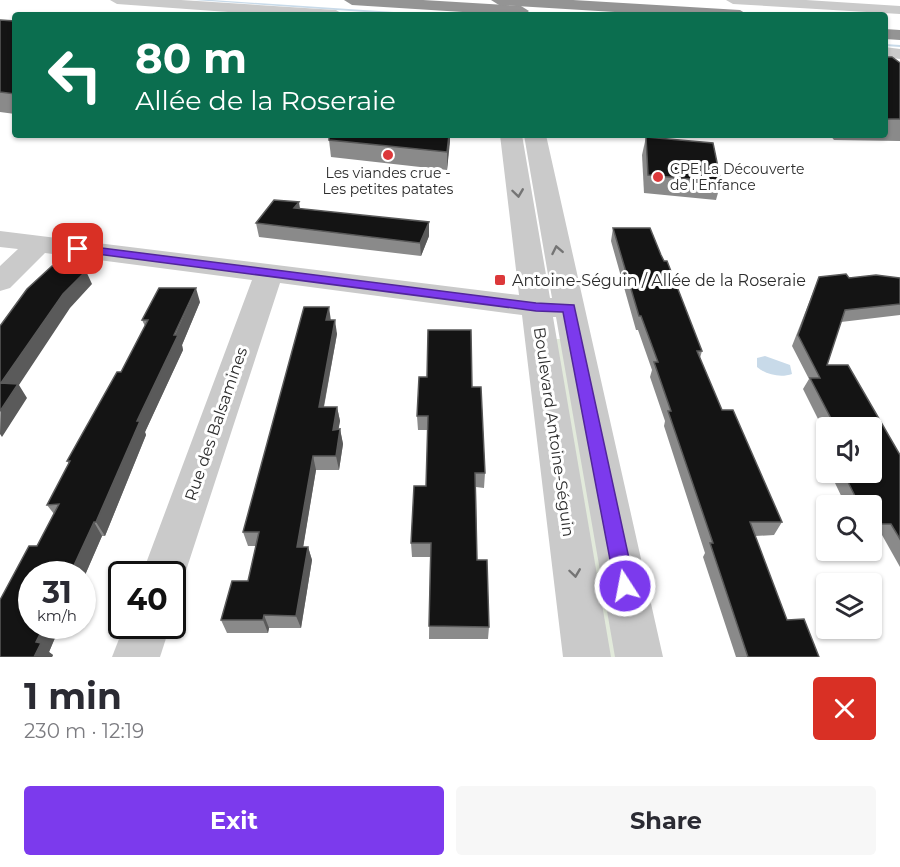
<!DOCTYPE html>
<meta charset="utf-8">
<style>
body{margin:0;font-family:Montserrat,sans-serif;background:#f7f7f7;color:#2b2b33;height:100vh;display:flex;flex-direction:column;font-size:22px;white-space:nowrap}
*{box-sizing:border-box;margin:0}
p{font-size:20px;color:#7c7c81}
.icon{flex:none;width:33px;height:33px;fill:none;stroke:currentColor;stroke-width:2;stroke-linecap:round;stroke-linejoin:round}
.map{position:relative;height:657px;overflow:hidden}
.details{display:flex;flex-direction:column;background:#fff;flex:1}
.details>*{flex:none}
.top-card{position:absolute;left:12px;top:12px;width:876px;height:126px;border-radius:6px;box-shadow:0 2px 4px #0004;background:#0b6e4f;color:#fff;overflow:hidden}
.buttons{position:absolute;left:816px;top:417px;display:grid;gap:12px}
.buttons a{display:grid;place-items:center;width:66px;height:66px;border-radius:6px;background:#fff;box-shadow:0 2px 4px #0004;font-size:30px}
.speed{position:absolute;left:18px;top:561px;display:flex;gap:12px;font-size:30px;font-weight:700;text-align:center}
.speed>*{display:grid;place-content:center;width:78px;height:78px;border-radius:50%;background:#fff;box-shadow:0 2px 4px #0004;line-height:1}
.speed small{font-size:15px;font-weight:400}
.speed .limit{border:3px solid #111;border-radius:9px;background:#fff;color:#111}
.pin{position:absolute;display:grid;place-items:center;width:51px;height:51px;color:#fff;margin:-26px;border-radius:12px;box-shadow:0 3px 9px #0006}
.me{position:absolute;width:66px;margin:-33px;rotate:349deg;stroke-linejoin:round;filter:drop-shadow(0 0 4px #0008)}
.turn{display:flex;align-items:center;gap:21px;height:126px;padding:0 24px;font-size:27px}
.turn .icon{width:78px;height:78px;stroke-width:2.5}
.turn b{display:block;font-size:42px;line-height:51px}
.round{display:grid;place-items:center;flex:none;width:63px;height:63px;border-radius:6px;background:#f7f7f7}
.headline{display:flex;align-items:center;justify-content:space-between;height:102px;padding:0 24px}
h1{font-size:36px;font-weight:700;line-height:45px}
.cta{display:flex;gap:12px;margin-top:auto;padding:12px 24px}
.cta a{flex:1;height:69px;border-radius:6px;background:#7c3aed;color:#fff;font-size:24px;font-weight:700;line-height:69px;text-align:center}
.cta a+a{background:#f7f7f7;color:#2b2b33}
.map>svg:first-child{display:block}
.green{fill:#e2eadb}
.water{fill:#c8dae9}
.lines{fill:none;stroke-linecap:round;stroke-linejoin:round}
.stream{fill:#c8dae9;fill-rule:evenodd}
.minor{fill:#cacaca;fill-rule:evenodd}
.highway{fill:#949494;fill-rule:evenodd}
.wall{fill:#8a8a8a}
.shaded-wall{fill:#5a5a5a}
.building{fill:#141414;stroke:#5a5a5a;stroke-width:1.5}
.oneway{stroke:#747474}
.route{fill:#7c3aed;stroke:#51269a;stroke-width:1.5}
.poi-dot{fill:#dc383a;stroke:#fff;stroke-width:2}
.labels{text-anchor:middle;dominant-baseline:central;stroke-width:6;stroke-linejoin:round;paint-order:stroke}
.far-poi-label{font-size:14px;fill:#2d2d2d;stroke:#fff;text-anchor:start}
.poi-label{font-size:16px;fill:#2d2d2d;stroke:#fff;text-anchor:start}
.street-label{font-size:16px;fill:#2d2d2d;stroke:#fff}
</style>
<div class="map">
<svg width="900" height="657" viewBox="0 0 900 657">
<rect width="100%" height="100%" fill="#fff"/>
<path class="green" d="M550,339H566L624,657H601Z"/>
<path class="water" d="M765,356L790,365L792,374C781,378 766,375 757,367V358Z"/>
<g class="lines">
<g class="stream">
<path d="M194,0H212L424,14L426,15H408Z"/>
<path d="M885,44L900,45V47L885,46Z"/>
</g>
<g class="minor">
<path d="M110,0H181L336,10L344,15H270L117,4Z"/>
<path d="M726,0H806L900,6V14L733,4Z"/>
<path d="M885,47L900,49V59L885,57Z"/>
<path d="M500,135H522L550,298H552L524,135H546L663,657H615L556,317H553L611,657H563L522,315L280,283L180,589L172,592V574H142L252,280L45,253L10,288L0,291V266L18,249L0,247V231L519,295Z"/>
<path d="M124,626H170L160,657H112Z"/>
</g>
<g class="highway">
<path d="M344,0H423L521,6L529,11L524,15H510L352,5Z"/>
<path d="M491,0H573L740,10L748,15H664L499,5Z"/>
<path d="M885,29L900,30V40L885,39Z"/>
</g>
</g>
<g class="wall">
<path d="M0,20L15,21V114L0,112Z"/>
<path d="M885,57L900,63V141L834,140L830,135H885Z"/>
<path d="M450,135L447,170L331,157L329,140Z"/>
<path d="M646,137L721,182L716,200L644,193L642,155Z"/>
<path d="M300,209L429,236L421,256L259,237L256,223Z"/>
<path d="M613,228L661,255L702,351L700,358L722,410L782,522L774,535L755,536L787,620L819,657H736L703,557L705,553L664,426L665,421L650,377L652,370L638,330H636L611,241Z"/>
<path d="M819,277L900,278V315L841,322L827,365L900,455V567L882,535H872V506H846L835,483L842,472H872V428H826V435L803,389L809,379L792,346Z"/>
<path d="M200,302L182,345L183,350L145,432L146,435L105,536H102L82,582V574H32V626H60L49,652L53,655L52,657H0L37,546L54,514L47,505L69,464L67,461L121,372L145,326L142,320Z"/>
<path d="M331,320L337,334L324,407H337L340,421L338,429H340L343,444L339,470H316L303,547H308L312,560L301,628H269L268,633H227L221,620L248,581L256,546H248L243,532Z"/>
<path d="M472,387L485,473L484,488L476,487L477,560L489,627L488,639H429L430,557H412L411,543L426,486L428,430H418L417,416Z"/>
</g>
<g class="shaded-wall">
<path d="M449,135H450V142L447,170V152Z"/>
<path d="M299,202L301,215L294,208Z"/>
<path d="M429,222V236L421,256L420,243Z"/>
<path d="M86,271L92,284L70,308L19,385L27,398L2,437L0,434L1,383L63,294Z"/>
<path d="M196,288L200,302L182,345L183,350L145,432L146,435L105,536L96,522L137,421Z"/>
<path d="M329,307L331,321L326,320Z"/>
<path d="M335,320L337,334L321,421L319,407Z"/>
<path d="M337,407L340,421L336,444L333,430Z"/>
<path d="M340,429L343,444L339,470L336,456Z"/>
<path d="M313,456L316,470L301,560L297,547Z"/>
<path d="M94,522L102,536L82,582V574H70Z"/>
<path d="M308,547L312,560L301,628L296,616Z"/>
<path d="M264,615L269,628L268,633L263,620Z"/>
<path d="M44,626H60L49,652L53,655L52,657H34L36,642Z"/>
</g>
<g class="building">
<path d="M0,20L15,21V94L0,92Z"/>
<path d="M885,57H892L900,63V119H885Z"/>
<path d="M329,135H449L447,152L329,140Z"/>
<path d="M646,137L713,143L721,182L648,175Z"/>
<path d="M274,200L299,202L294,208L429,222L420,243L256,223Z"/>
<path d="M613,228H650L661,255L664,261H667L702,351H697L722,410H733L782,522H750L787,620L804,619L819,657H748L710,543H713L668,411H671L654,362H658L641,316H639Z"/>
<path d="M52,266L86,271L63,294L1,383L18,384L0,411V326L27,289Z"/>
<path d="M846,274L849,278L876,275L900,278V304L845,310L827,365H848L900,455V539L891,524H872V506H860L843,472H872V428H836L810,378H820L798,335L819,277Z"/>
<path d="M159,288H196L174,335H178L137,421H140L96,522H94L70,574H32V626H44L36,642L41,643L34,657H0V600L29,546H37L59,504L47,505L70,461H67L117,372H121L148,320H142Z"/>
<path d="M304,307H329L326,320H335L319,407H337L333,430L340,429L336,456H313L297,547H308L296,616L264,615L263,620H221L232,581H248L259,532H243Z"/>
<path d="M428,330H471L472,387H481L485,473H475L477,560H487L489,627L429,626L431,543H411L414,486H426L428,416H417L419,377H427Z"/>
</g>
<defs><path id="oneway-chevron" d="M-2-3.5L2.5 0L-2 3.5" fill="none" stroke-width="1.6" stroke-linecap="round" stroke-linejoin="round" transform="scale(1.5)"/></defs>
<g class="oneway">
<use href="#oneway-chevron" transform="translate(518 193) rotate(82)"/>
<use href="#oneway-chevron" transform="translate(557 250) rotate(-101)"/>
<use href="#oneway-chevron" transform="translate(575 573) rotate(82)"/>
</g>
<path class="route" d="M78,245L536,303L574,305L635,586L632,593L625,596L618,593L615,586L563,312L536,311L74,251V246Z"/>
<g class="poi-dot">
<circle cx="388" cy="155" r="6"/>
<circle cx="658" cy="177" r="6"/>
<rect x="494" y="274" width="12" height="12" rx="3"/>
</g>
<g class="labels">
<g class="far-poi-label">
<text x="670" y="169">CPE La Découverte<tspan x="670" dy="16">de l'Enfance</tspan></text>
<text x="388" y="173" text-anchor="middle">Les viandes crue -<tspan x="388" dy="16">Les petites patates</tspan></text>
</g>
<g class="poi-label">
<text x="512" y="280">Antoine-Séguin / Allée de la Roseraie</text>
</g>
<g class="street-label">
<text transform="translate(216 424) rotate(-71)">Rue des Balsamines</text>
<text transform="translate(554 432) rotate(82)">Boulevard Antoine-Séguin</text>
</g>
</g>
</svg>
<div class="buttons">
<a><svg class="icon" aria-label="sound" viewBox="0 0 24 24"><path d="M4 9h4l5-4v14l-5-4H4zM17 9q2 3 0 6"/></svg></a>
<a><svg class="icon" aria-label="search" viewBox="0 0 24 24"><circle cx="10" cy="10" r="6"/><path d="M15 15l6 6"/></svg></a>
<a><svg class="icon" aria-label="layers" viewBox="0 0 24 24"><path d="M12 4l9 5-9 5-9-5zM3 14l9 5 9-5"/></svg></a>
</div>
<div class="speed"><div>31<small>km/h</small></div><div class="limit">40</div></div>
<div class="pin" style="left:78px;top:249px;background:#d93025"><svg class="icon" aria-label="arrive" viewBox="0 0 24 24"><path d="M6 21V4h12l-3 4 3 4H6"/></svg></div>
<svg class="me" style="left:625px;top:586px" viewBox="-20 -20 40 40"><circle r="17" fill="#7c3aed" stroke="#fff" stroke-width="3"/><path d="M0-11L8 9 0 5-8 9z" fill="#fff"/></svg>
<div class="top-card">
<div class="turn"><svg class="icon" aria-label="left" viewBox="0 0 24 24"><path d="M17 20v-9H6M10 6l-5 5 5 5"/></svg><div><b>80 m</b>Allée de la Roseraie</div></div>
</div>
</div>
<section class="details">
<div class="headline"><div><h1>1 min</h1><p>230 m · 12:19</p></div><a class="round" style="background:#d93025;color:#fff"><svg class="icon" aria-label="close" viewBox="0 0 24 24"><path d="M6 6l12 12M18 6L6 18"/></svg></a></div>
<div class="cta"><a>Exit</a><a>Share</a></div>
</section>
